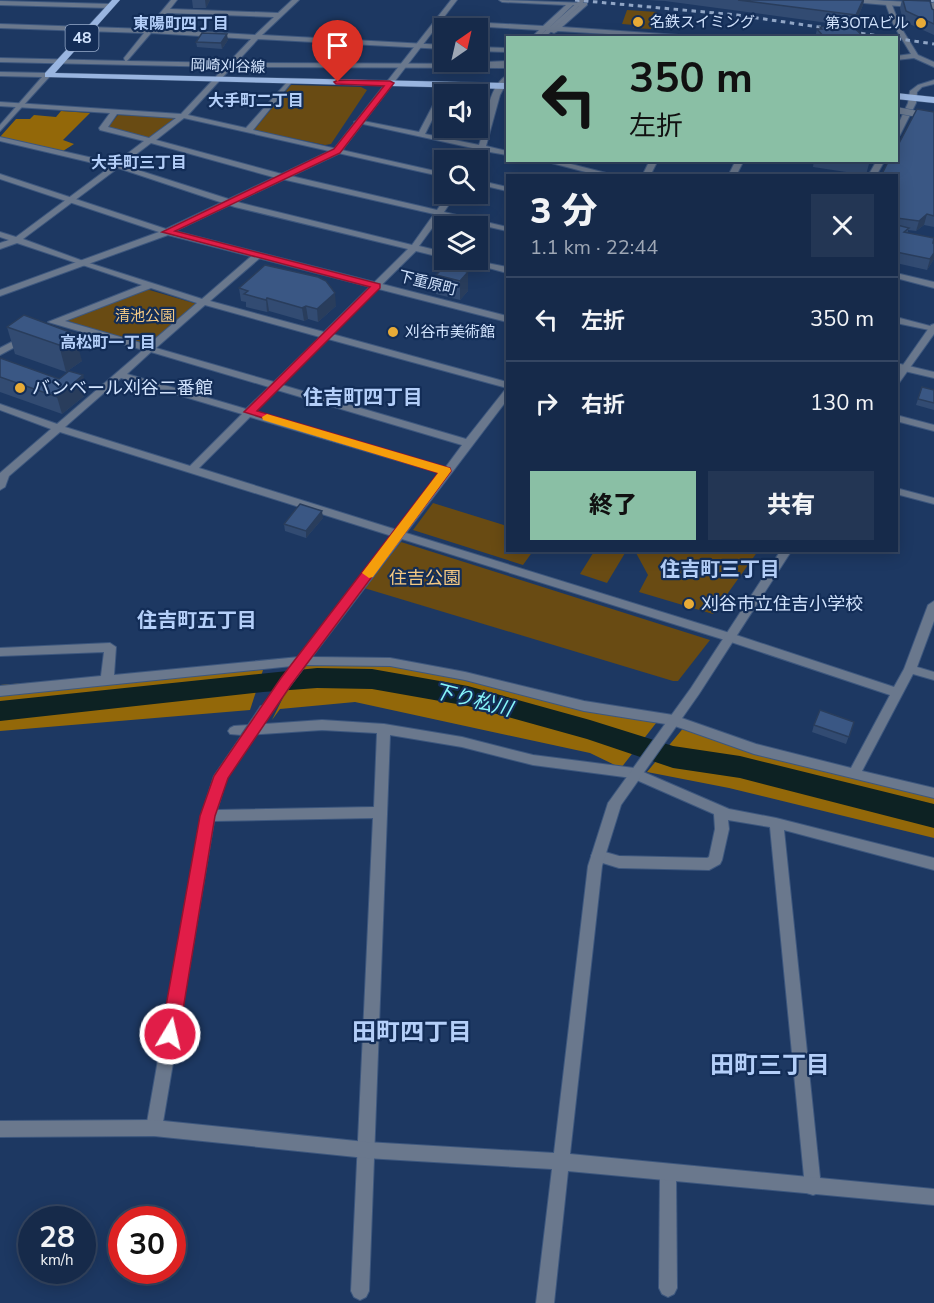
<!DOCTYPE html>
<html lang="ja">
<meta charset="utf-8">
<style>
body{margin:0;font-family:"Nunito Sans","Noto Sans JP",sans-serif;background:#233654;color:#f1f3f6;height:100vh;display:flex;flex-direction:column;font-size:22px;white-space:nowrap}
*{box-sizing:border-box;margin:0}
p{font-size:20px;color:#9ea7b5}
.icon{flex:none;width:33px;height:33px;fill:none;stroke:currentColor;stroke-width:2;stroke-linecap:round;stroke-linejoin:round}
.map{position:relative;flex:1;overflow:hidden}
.details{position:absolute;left:506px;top:174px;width:392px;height:378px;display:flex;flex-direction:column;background:#162a4a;border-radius:0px;box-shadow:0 3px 15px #0003,0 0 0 2px #354662}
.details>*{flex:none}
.banner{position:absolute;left:506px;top:36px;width:392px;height:126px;border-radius:0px;box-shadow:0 3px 15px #0003,0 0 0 2px #354662;background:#8abfa5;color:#111;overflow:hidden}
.needle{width:39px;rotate:34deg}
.buttons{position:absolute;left:434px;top:18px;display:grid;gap:12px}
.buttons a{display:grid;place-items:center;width:54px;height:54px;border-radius:0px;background:#162a4a;box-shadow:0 3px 15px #0003,0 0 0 2px #354662;font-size:30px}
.speed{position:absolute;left:18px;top:1206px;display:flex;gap:12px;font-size:30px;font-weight:700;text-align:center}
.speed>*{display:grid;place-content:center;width:78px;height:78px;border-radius:50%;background:#162a4a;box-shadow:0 3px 15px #0003,0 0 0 2px #354662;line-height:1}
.speed small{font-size:15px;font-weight:400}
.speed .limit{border:9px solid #d22;background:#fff;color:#111}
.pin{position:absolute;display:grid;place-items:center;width:51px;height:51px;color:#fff;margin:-62px -26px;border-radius:50% 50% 50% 0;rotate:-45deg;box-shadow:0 0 6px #0007}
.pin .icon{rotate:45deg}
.me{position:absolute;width:66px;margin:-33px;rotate:9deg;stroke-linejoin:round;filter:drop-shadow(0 0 4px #0008)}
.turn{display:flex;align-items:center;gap:21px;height:126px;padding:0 24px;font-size:27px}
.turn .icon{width:78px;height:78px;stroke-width:2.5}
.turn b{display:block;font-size:42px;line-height:51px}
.round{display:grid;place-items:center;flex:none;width:63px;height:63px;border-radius:0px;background:#233654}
.headline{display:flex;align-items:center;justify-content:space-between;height:102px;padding:0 24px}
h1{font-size:36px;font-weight:800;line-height:45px}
.action{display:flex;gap:12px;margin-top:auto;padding:12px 24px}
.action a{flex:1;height:69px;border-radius:0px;background:#8abfa5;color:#111;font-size:24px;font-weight:800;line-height:69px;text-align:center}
.action a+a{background:#233654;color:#f1f3f6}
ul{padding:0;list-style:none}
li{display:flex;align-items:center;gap:18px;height:84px;padding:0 24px;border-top:2px solid #354662}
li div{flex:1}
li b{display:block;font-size:22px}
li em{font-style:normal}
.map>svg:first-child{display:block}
.green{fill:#694b13}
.forest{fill:#936809}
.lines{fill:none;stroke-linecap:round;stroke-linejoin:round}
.river{fill:#0d2223;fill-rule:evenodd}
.pedestrian-casing{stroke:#3d577e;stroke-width:2}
.minor-casing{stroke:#3d577e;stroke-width:2}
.tertiary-casing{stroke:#3d577e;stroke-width:2}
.primary-casing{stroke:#3d577e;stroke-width:1}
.pedestrian{fill:#6a788d;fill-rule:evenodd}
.minor{fill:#6a788d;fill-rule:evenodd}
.tertiary{fill:#6a788d;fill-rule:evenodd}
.primary{fill:#99b5e0;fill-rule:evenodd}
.rail{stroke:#90a5c5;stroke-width:3;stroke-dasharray:4.5 4.5;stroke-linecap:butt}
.pedestrian-bridge-casing{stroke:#3d577e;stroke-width:7;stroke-linecap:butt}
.minor-bridge-casing{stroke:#3d577e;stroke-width:14;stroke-linecap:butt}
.pedestrian-bridge{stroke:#6a788d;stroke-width:6}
.minor-bridge{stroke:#6a788d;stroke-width:12}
.wall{fill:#324b72}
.shaded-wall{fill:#293d5c}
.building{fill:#3a5784;stroke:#293d5c;stroke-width:1.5}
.route{fill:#e11d48;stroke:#92132f;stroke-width:1.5}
.slow{fill:#f59e0b}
.poi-dot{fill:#e8ab37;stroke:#132d57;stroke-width:2}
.labels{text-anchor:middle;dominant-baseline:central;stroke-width:4.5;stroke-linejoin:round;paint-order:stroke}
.far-poi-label{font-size:15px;fill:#d1e3fd;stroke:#132d57;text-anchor:start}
.far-street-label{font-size:15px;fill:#d1e3fd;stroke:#132d57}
.far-park-label{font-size:15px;fill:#f4c983;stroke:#132d57}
.far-neighbourhood-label{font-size:16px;font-weight:bold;fill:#b4cff9;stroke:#132d57}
.shield{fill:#132d57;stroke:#98accb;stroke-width:1.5}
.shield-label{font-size:16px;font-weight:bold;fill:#d1e3fd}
.poi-label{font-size:18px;fill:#d1e3fd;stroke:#132d57;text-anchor:start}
.park-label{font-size:18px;fill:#f4c983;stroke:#132d57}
.neighbourhood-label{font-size:20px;font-weight:bold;fill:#b4cff9;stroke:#132d57}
.water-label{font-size:20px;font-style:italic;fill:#87f5f9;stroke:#132d57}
.near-neighbourhood-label{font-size:24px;font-weight:bold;fill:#b4cff9;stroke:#132d57}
</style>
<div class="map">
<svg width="934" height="1303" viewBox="0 0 934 1303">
<rect width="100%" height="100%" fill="#1d3862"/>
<g class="green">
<path d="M627,10L657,12L655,16L659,17L658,19H654L651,29L633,28L634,25L622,24Z"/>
<path d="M291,85L361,87L367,90L331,144L325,145L254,130Z"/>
<path d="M118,115L175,118L149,138L108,127Z"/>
<path d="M146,289L197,304L149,346L65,320Z"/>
<path d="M433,503L507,526V550L533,551L523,565L413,530Z"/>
<path d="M401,542L710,640L678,681H673L364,588Z"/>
<path d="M595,550L625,553L607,583L580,574Z"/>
<path d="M635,551H758L713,614L639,592L648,575Z"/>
</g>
<g class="forest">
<path d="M61,111L90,113L63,140L74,144L63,151L0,137L16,119H30L34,115L56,117Z"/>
<path d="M301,661L390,662L660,718L621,768L590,753L355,702L280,709L272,720Z"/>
<path d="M265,664L250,710L0,731V685Z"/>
<path d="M685,726L934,793V838L729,788L647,772Z"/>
</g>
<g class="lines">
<path class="river" d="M317,668L372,669L468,686L590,720L673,746L740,756L934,804V828L740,778L673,768L587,739L468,706L372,689L317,688L263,692L0,721V701Z"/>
<defs>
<g id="pedestrian">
<path d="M580,0H586L544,38H537Z"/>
<path d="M849,0H871L934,5V9L852,2Z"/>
<path d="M507,61V65L486,66L483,64L486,62Z"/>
</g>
<g id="minor">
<path d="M171,0H177L170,9L278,13L292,0H299L262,35L444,45V49L258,39L236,63L507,64V68L232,67L188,115L246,128L289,80L292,82L291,83L253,130L444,173V177L184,118L156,140L278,173L437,210L448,194H456L444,212L507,227V231L441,216L419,246L444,252V258L416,251L332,334L507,382V388L328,339L282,385L466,439L504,391L507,390V400L406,533L733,634L894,687L904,669L928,605L934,601V621L917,667L934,672V680L913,674L862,771L934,788V798L754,754L672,725L584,711L465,680L390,666L306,665L270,712H262L260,709L292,666L0,696V686L101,676L104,652L0,656V648L110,643L116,647L114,675L299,657L392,536L60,432L9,476L5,487L0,490V473L51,429L0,410V404L57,424L143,350L48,322L142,285L17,243L0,249V243L9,240L0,237V232L16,237L110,167L0,141V137L115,163L144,141L100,130L99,128L110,113L0,106V102L181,114L225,67L0,62V58L125,61L124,58L144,33L0,28V24L147,29ZM167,13L274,17L255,35L154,29ZM151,33L251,39L228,63L127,61ZM117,114L176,118L149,138L108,127ZM151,143L273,177L434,214L412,245L241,203L122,165ZM118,168L235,207L408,249L324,332L210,301L261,257V253H255L202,299L86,262L23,239ZM151,288L197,303L148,345L65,321ZM205,305L320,337L274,382L156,348ZM151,352L269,387L246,409L127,374ZM121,378L242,414L190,466L65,427ZM277,390L462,445L445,468L255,412ZM250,417L440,473L397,530L199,468ZM402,539L725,640L890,695L851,768L756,744L673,715L584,701L465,672L390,658L312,657Z"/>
<path d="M499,0L587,3V5L562,27L722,38H675L558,31L554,33L546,30L538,38H531L539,30L436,24L433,22L436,20L543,26L566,5L502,2ZM573,5L579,6L555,27H550Z"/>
<path d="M868,0L934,3V7L892,5L900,26L918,55L934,62V67L914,58L896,60V56L911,54L894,26L886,5L887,3Z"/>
<path d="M0,1L110,4L113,6L110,8L0,5Z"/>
<path d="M477,47L507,48V52L477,51Z"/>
<path d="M507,75V82L500,95L486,146L507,151V155L484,151L477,162L471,160L477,149L354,122L358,120L419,132L444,84L447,82L450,84L425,134L479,145C487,124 486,88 507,75Z"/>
<path d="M934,80V84L922,87L917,92L916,103L900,135L896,137V129L908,103L910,91L918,85Z"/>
<path d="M540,160H555L618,176H601Z"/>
<path d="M650,160H658L650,176H642Z"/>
<path d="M736,160H744L736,176H728Z"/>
<path d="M877,160H885L876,176H868Z"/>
<path d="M477,180L507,187V191L477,184Z"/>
<path d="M459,260H472L507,267V273Z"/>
<path d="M896,273L934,282V288L896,278Z"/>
<path d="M896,317L934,327V331L896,323Z"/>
<path d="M25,335L28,336V340L0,355V348Z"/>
<path d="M896,363L934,372V378L896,369Z"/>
<path d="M896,488L934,498V504L896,494Z"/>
<path d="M322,720L384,724L462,737L533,755L634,768L729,809L776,818L934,858V870L784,830L821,1187L819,1193L813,1195L807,1193L805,1187L770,827L728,820L729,829L722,860L720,864L709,870L619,868L593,860L591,856L593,852L598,850L619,856L707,858L709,857L715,829L714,814L632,778L533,765L462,747L390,735L369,1291L366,1297L360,1300L354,1297L351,1291L373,818L214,821L162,1128L160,1134L154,1136L148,1134L146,1128L201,816L214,776L242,735L230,734L228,731L230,728L234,726ZM322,730L377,733L374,807L217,810L227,777L252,739L248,735Z"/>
<path d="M668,1165L674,1167L676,1173L677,1288L674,1294L668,1297L662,1294L659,1288L660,1173L662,1167Z"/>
</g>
<g id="tertiary">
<path d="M451,0H457L340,153L175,231L507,316V322L168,235L0,296V290L159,232L0,179V174L166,229L334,149Z"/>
<path d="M0,72L48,73L51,75L0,131V125L42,77L0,76Z"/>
<path d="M934,324V334L899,383L896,384V375L931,325Z"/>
<path d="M896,415L934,425V431L896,421Z"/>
<path d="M781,550H792L699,694L621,805L602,866L570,1154L934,1189V1205L568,1171L554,1303H536L552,1169L366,1158L154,1136L0,1137V1121L154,1120L366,1142L554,1153L588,866L608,803L691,688Z"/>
</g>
<g id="primary">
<path d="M112,0H120L55,73L507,83V89L45,77V73Z"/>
<path d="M896,93L934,97V103L896,99Z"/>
</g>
</defs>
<use href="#pedestrian" class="pedestrian-casing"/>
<use href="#minor" class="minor-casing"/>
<use href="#tertiary" class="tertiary-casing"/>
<use href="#primary" class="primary-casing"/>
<use href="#pedestrian" class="pedestrian"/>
<use href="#minor" class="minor"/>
<use href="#tertiary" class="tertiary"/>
<use href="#primary" class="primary"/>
<g class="rail">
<path d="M575,0L737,15L934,44"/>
<path d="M931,0L934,1"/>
</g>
<defs>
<path id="pedestrian-bridge" d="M896,110L934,117"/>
<path id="minor-bridge" d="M246,739L266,709"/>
</defs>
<use href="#pedestrian-bridge" class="pedestrian-bridge-casing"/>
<use href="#minor-bridge" class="minor-bridge-casing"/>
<use href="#pedestrian-bridge" class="pedestrian-bridge"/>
<use href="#minor-bridge" class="minor-bridge"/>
</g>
<g class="wall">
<path d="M192,0H210L206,8H193Z"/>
<path d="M648,0H864L863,5L854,26H852L865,38H815L817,29H820V27L843,25L665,1Z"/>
<path d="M902,0H914L934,10V35L903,21L900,8Z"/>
<path d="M228,40L222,49L197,47L196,42Z"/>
<path d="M934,112V227L924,225L916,231L908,230V233L934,238V259L927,270L896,263V176Z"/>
<path d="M814,160H870L866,175L813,167Z"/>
<path d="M468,272V291L460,300L436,294V275Z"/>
<path d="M239,288L336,306L318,322L308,319L304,321L269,311L267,312L246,307V302L241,301Z"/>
<path d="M24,315L82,361L66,372L15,354L7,327Z"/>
<path d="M0,358L88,393L62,414L0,392Z"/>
<path d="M934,390V410L916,405L918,399Z"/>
<path d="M323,518L306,538L285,531L284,524Z"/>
<path d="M854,722L846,744L812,732L814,725Z"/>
</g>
<g class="shaded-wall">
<path d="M205,0H210L206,8Z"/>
<path d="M863,0H864L863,5L854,26L856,15Z"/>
<path d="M227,34L228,40L222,49L221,43Z"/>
<path d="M927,214L924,225L916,231L919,221Z"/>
<path d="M934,253V259L927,270L930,259Z"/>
<path d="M468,272V291L460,300V281Z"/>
<path d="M335,293L336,306L318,322L317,309Z"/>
<path d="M267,298L269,311L267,312L266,300Z"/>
<path d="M306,306L308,319L304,321L302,308Z"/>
<path d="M75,334L82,361L66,372L59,345Z"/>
<path d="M83,375L88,393L62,414L57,397Z"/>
<path d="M322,511L323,518L306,538V531Z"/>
</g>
<g class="building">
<path d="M738,0H863L856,15Z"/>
<path d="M903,0L930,1L932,9L934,10V24L906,11Z"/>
<path d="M850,24L865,38H825L817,29H822L820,27Z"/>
<path d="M202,33L227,34L221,43L196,42Z"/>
<path d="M917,109L934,112V216L927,214L919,221L897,218V225L909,228L904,232L934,238L933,243H934V253L930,259L896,252V176H881L889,160H896V149Z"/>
<path d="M851,160H870L869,163Z"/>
<path d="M265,265L318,277L326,281L335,293L317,309L306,306L302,308L267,298L266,300L244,294L248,291L239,288Z"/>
<path d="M445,266L468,272L460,281L436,275Z"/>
<path d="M24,315L75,334L59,345L7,327Z"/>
<path d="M0,358L59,379L69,371L83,375L57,397L0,377Z"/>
<path d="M922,387L934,390V403L918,399Z"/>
<path d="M300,504L322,511L306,531L284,524Z"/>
<path d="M820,710L854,722L849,737L814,725Z"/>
</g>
<path class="route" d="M338,80L390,81L394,83L340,153L175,231L380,284V288L257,411L450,468L451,471L291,685L228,778L215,816L179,1034L176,1040L170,1042L164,1040L161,1034L200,816L214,776L281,678L438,473L244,412L370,287L162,232L334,149L384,86L336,84L334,82Z"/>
<path class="slow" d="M267,414L450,468L451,471L373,577L369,578L362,573L438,473L263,420L262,417Z"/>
<g class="poi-dot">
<circle cx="638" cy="22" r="6"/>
<circle cx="921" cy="23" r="6"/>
<circle cx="393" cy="332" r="6"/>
<circle cx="20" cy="388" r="6"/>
<circle cx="689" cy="604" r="6"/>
</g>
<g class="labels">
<g class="far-poi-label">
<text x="650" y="22">名鉄スイミング</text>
<text x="909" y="23" text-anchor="end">第3OTAビル</text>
<text x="405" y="332">刈谷市美術館</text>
</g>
<g class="far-street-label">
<text transform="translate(228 66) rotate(2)">岡崎刈谷線</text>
<text transform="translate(428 283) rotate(14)">下重原町</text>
</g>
<g class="far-park-label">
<text x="145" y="316">清池公園</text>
</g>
<g class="far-neighbourhood-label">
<text x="181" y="24">東陽町四丁目</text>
<text x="256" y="101">大手町二丁目</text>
<text x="139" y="163">大手町三丁目</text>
<text x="108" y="343">高松町一丁目</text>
</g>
<rect class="shield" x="65.5" y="25" width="33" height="26" rx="4.5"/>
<g class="shield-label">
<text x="82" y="38">48</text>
</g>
<g class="poi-label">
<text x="32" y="388">バンベール刈谷二番館</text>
<text x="701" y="604">刈谷市立住吉小学校</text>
</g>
<g class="park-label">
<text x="425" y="578">住吉公園</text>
</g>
<g class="neighbourhood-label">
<text x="363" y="397">住吉町四丁目</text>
<text x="720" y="569">住吉町三丁目</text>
<text x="197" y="620">住吉町五丁目</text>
</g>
<g class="water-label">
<text transform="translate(473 700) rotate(14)">下り松川</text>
</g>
<g class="near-neighbourhood-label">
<text x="412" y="1032">田町四丁目</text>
<text x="770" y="1065">田町三丁目</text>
</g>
</g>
</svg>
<div class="buttons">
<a><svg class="needle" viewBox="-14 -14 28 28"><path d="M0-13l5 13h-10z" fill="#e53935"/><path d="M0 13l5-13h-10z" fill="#9ea7b5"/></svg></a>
<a><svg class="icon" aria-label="sound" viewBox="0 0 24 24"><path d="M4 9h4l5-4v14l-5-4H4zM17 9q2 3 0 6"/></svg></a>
<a><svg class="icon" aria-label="search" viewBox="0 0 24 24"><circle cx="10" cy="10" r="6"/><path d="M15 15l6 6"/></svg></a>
<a><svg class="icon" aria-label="layers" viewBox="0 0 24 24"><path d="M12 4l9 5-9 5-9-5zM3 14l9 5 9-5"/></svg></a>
</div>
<div class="speed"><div>28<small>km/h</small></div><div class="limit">30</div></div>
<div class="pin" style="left:338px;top:82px;background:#d93025"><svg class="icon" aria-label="arrive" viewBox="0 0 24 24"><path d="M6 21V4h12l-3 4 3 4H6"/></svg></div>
<svg class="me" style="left:170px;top:1034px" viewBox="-20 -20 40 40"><circle r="17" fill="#e11d48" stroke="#fff" stroke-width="3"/><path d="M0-11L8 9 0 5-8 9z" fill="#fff"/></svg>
<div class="banner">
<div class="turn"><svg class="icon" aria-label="left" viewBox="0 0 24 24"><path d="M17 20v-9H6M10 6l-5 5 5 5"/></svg><div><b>350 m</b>左折</div></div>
</div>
<section class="details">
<div class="headline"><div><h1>3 分</h1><p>1.1 km · 22:44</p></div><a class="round"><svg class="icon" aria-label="close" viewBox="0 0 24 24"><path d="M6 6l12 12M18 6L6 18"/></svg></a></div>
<ul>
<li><svg class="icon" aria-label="left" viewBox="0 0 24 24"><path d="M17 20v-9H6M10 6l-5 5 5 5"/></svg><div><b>左折</b></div><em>350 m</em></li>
<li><svg class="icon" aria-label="right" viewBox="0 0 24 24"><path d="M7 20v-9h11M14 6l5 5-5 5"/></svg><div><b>右折</b></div><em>130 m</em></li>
</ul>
<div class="action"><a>終了</a><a>共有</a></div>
</section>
</div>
